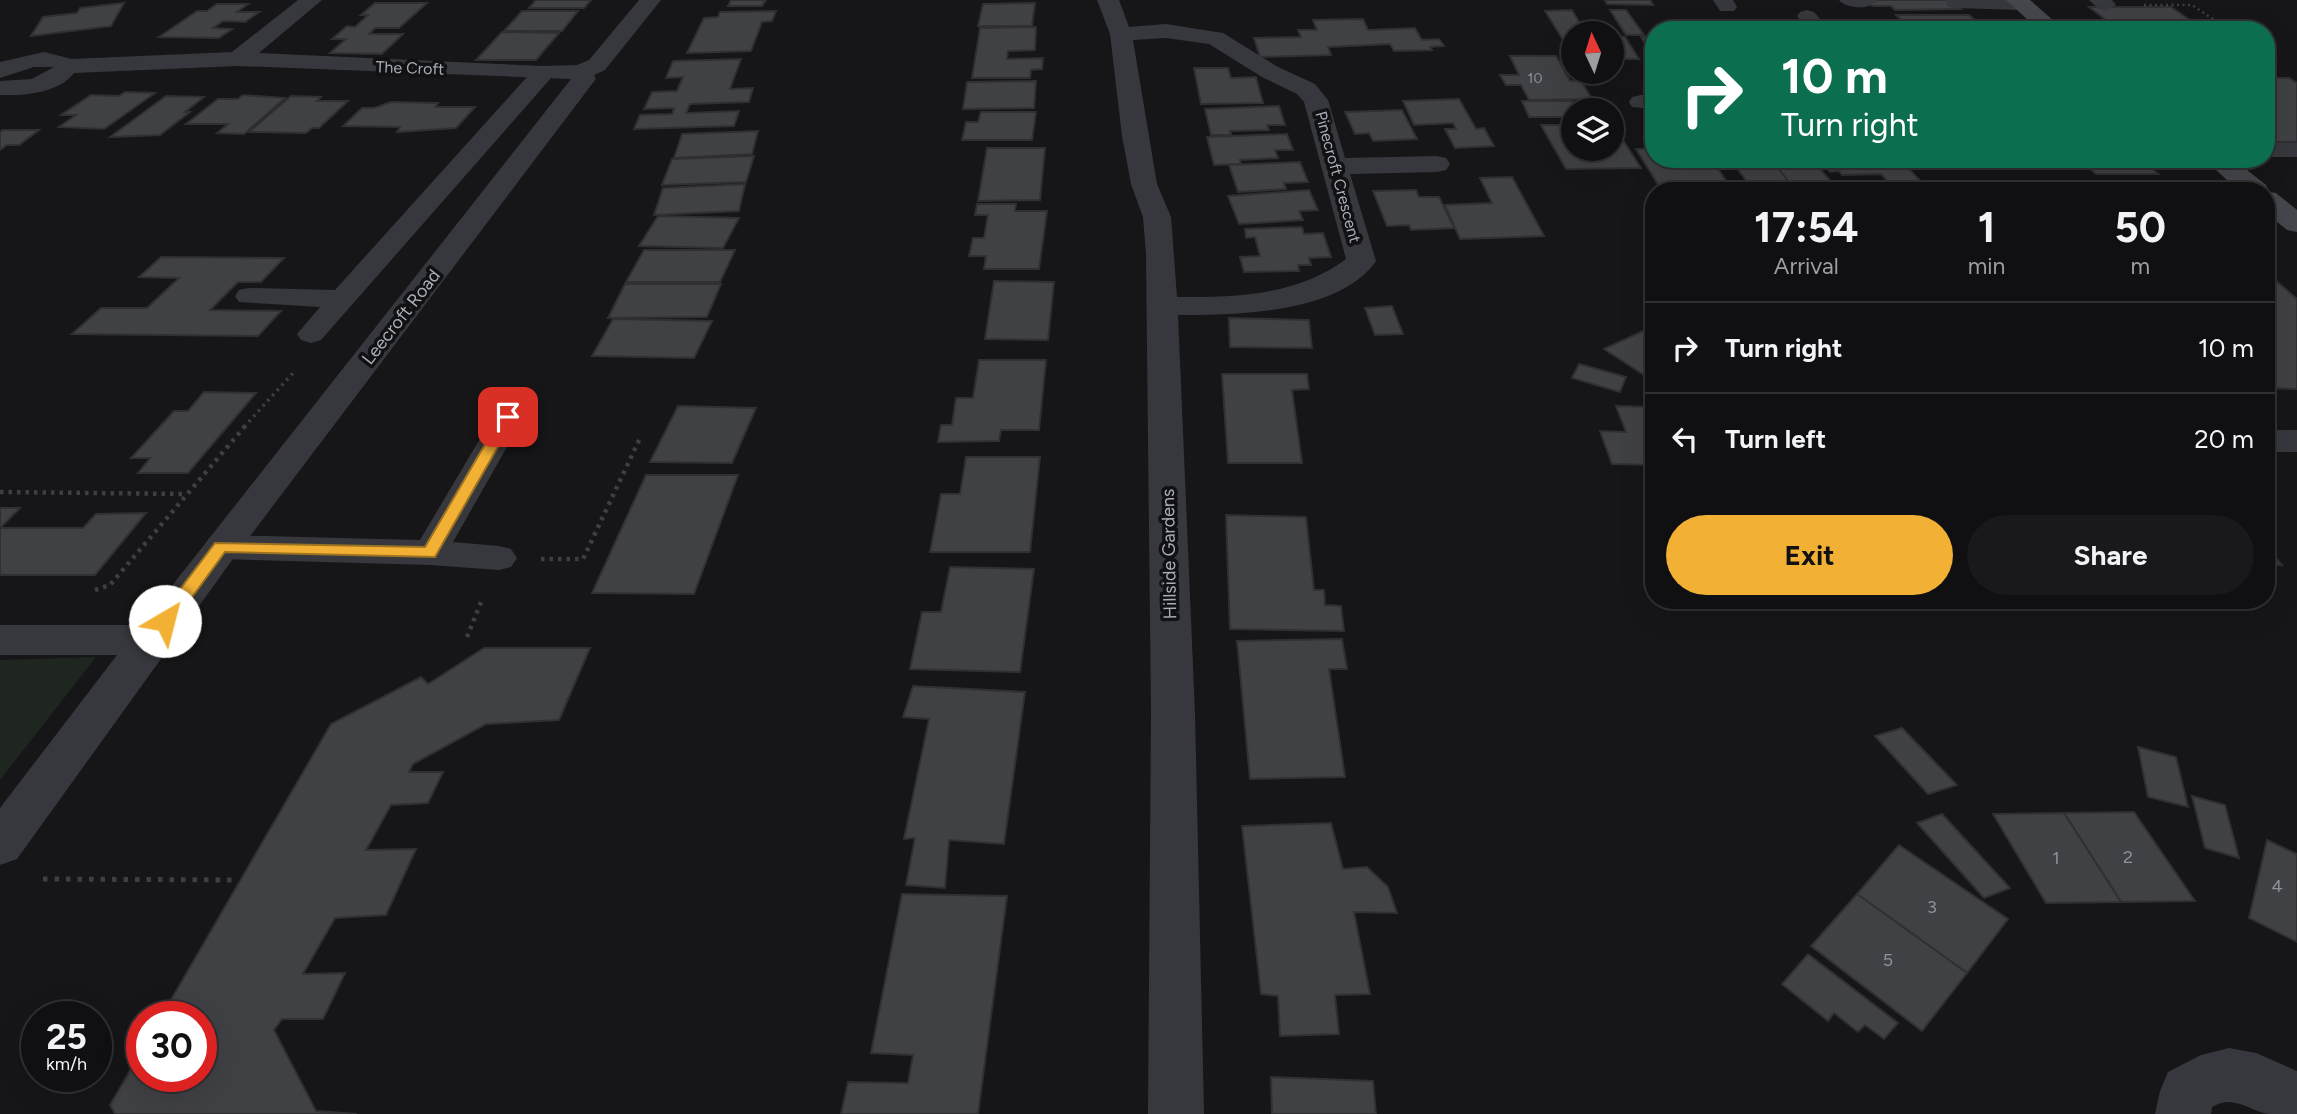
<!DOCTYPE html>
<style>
body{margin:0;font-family:Figtree,sans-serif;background:#19191b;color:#f1f3f6;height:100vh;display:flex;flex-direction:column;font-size:26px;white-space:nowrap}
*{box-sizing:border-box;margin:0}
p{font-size:23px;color:#9c9d9f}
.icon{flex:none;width:38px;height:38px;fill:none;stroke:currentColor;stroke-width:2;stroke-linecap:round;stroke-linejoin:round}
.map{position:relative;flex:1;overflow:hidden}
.panel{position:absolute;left:1645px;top:182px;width:630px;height:427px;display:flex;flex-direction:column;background:#101012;border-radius:28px;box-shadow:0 7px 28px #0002,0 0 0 2px #303032}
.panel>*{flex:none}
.top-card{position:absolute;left:1645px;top:21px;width:630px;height:147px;border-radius:28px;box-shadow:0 7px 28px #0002,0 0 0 2px #303032;background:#0b6e4f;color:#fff;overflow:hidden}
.needle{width:46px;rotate:356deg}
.fabs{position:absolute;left:1561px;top:21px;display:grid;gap:14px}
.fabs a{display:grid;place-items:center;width:63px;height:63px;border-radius:50%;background:#101012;box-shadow:0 7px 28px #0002,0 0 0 2px #303032;font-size:35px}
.speed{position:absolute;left:21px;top:1001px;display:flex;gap:14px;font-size:35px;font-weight:700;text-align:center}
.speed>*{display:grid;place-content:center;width:91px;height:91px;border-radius:50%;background:#101012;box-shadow:0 7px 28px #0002,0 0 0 2px #303032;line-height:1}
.speed small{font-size:18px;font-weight:400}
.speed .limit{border:10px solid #d22;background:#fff;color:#111}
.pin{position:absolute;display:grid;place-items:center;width:60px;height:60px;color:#fff;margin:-30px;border-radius:14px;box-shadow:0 4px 10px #0006}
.me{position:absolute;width:77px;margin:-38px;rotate:37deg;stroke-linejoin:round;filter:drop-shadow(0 0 5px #0008)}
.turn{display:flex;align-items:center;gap:24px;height:147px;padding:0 21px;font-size:32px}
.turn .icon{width:91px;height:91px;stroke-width:2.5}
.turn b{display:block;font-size:49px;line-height:60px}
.eta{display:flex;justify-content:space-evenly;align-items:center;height:119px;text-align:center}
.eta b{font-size:42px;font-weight:700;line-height:49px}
.button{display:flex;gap:14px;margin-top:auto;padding:14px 21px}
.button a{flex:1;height:80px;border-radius:42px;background:#f2b134;color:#111;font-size:28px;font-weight:700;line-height:80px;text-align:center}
.button a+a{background:#19191b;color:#f1f3f6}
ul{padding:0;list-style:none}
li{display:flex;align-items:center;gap:21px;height:91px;padding:0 21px;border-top:2px solid #303032}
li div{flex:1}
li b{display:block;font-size:26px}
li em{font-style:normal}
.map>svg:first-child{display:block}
.green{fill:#1e261f}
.building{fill:#404145;stroke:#303034;stroke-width:2}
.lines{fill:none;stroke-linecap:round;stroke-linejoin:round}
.path-far3{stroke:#3d3f44;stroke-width:2.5;stroke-dasharray:2 3.5;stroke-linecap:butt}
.path-far2{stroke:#3d3f44;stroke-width:3.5;stroke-dasharray:2.5 4.5;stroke-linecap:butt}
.path-far1{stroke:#3d3f44;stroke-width:4.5;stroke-dasharray:3.5 5;stroke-linecap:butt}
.path{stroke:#3d3f44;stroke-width:5;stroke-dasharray:4.5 7;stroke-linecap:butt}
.lane{fill:#37383d;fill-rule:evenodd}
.street{fill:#37383d;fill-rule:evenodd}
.secondary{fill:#45474d;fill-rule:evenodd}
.route{fill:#f2b134;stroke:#9d7322;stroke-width:2}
.labels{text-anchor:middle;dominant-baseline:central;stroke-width:7;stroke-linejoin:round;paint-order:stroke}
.number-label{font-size:14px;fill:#8e929b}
.far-street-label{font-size:16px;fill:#a8adb8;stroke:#111113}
.street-label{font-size:18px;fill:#a8adb8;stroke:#111113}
.near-number-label{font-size:18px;fill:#8e929b}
</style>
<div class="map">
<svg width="2297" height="1114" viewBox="0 0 2297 1114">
<rect width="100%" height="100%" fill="#161618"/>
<path class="green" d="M96,657L0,780V660Z"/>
<g class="building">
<path d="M536,0H591L584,8H529Z"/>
<path d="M731,0H766L762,6H728Z"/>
<path d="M1605,0H1650L1653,5L1607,4Z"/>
<path d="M1866,0H1952L1961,9L1895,10L1891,6H1872Z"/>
<path d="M124,3L111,26L31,36L43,17L77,13L80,8Z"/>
<path d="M375,3H427L399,28H375L369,34H403L382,54L330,53L346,39H332L347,26L355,27L368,15H361Z"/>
<path d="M1035,3L1032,26H978L983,4Z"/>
<path d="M217,4H248L237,12H259L245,22L223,21L213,28L232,29L219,38L159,37L197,11H207Z"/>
<path d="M2089,7H2171L2204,30H2119Z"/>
<path d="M1572,10L1579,22L1574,30L1576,33H1573V42L1565,43L1545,11Z"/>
<path d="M1610,10H1626L1644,35H1626Z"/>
<path d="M522,11H578L562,31H504Z"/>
<path d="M776,11L772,21L762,22L751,51L687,53L704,18L718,17L720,12Z"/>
<path d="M1896,15H1969L1987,30H1905L1896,21H1903Z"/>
<path d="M1363,19L1368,30L1415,28L1422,40L1439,39L1444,46L1430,47L1432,50L1394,51L1390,44L1328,47L1331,55L1260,57L1254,38L1301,37L1298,30H1317L1313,20Z"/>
<path d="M1036,27L1035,50L1008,51L1007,59L1043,58L1042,69L1031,70L1030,78H972L980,28Z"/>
<path d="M502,32L559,33L536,60H476Z"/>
<path d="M1612,36L1625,37L1639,59H1612Z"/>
<path d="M1641,37H1654V56Z"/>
<path d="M1510,56H1556L1570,81H1581L1592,99L1529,100L1521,85H1506L1500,75H1519Z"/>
<path d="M741,59L730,89L753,88L749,102L690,104L686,113L739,111L734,126L634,129L640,115L672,114L674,108L644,109L652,92L677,91L683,77L666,78L673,61Z"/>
<path d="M1194,68H1228L1231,78L1256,77L1263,103L1201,104Z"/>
<path d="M2266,78H2289L2297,83V142H2272L2266,138Z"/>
<path d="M1036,81L1034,108L963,109L967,82Z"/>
<path d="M125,92L155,93L104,129L59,127L76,115H61L91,95L119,96Z"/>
<path d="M243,95L285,98L244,134L217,133L228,124H186L218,99H238Z"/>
<path d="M166,96L204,97L185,112H190L160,135L110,137Z"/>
<path d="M291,96L321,97L317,101H348L319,128H312L306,133L249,132Z"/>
<path d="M1459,99L1476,129L1484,128L1494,146L1455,148L1445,129H1456L1453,123L1414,125L1403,101Z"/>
<path d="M1522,101H1572L1576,110H1573V117H1529Z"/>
<path d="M391,102L438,103L435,107H475L456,128L397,132L400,127L343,126L362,108H374Z"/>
<path d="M1279,106L1285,125H1267L1269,130L1230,131L1231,135H1211L1205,109Z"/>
<path d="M1402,110L1417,139L1373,141L1369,133L1355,134L1345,112Z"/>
<path d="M981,112H1036L1032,140H962L966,122H978Z"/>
<path d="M1541,125H1573V149H1612V137H1621L1641,168L1566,169Z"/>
<path d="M3,130H39L19,145H7L0,150V132Z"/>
<path d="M758,131L752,154L674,158L682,134Z"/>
<path d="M1287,134L1293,150H1275L1278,158L1240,160L1241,164L1214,165L1207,137Z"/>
<path d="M987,148H1045L1040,200L978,201Z"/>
<path d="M1636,149H1654V159H1711L1730,186H1659Z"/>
<path d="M754,156L746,182L662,185L672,159Z"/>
<path d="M1730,159H1771L1796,191H1754Z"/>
<path d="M1771,159H1812L1839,191H1796Z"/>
<path d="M1819,159H1900L1926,187L1894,188L1881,174L1842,175L1839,171L1830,172Z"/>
<path d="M2065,159H2141L2158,174H2096L2083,162Z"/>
<path d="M1300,162L1308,182L1284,183L1286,189L1238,192L1229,165Z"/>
<path d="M1512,177L1544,236L1460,239L1445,205L1492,203L1480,178Z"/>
<path d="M2131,181L2173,182L2183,191H2111L2105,184H2135Z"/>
<path d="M745,184L739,211L654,215L663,188Z"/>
<path d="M1309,190L1318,210L1299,211L1303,220L1239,224L1228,196Z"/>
<path d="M1416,190L1419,197H1439L1454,228L1411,230L1409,225L1387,226L1373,191Z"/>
<path d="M977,204H1016L1015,211H1047L1039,269H984L986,256H969L973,238H984L988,215H975Z"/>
<path d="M658,216L739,218L723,248L639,246Z"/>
<path d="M1302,227L1304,234L1323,233L1331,257L1309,258L1311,265H1298L1299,271L1244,272L1240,257L1260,256L1255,237L1246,238L1245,229Z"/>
<path d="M644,250H735L720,282H626Z"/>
<path d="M161,257L284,258L261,282H238L210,310L281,311L258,336L72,334L101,308H147L179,278L139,277Z"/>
<path d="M2266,272L2297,299V389L2266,388V349H2269L2266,347Z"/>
<path d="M994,281L1054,282L1048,340L985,339Z"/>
<path d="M625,284H721L707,317L608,318Z"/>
<path d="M1392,306L1403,334L1375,335L1365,308Z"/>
<path d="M1229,318L1309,320L1312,348L1230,347Z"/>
<path d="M613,319L712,321L694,358L592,356Z"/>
<path d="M1654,326L1653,381L1604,349Z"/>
<path d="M979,360H1046L1039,430H1001L999,441L938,442L941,425H952L956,398H973Z"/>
<path d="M1579,364L1626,377L1620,392L1572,378Z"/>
<path d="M1222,374H1307L1309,389L1292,390L1302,463H1228Z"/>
<path d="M204,392L256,393L188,473H138L150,458H131L174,411H188Z"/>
<path d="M678,406L756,408L732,463L650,462Z"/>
<path d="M1616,406L1654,407V465L1612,464L1600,431L1626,432Z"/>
<path d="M966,457H1040L1030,552H930L941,494H960Z"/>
<path d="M646,475H738L694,594L592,593Z"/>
<path d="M0,508H20L0,528H83L96,514L146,513L95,575H0Z"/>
<path d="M1226,515L1306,517L1314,590H1324L1325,605L1341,606L1344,631L1230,629Z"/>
<path d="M2266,547L2282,565L2266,564Z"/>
<path d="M950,567L1034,569L1020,672L910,669L922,612H941Z"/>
<path d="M1342,639L1347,669H1329L1345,777L1250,779L1237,641Z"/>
<path d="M484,648H590L559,720L486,724L413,764L409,772H443L428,803L391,805L366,850L416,849L386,915L335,918L303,974L345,973L323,1019H282L274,1030L316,1111L357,1114H115L110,1105L142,1050V1076H201V1017H161L331,724L421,677L428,684Z"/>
<path d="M913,686L1025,692L1004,844L949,840L945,888L906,885L915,838L904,839L929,719L903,717Z"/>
<path d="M1902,728L1957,785L1928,794L1875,736Z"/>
<path d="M2138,747L2176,757L2188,807L2148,797Z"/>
<path d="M2192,796L2225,805L2239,858L2205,848Z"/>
<path d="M2134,812L2195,901L2121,902L2064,813Z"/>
<path d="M2064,813L2121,902L2046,903L1993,814Z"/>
<path d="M1942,814L2010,888L1984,898L1917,823Z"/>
<path d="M1331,823L1343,869L1367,867L1388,887L1397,913L1354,912L1370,994L1335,995L1339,1034L1280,1036L1278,996L1261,994L1242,826Z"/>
<path d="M2267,840L2297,854V942L2249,918Z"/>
<path d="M1899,845L2008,919L1967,973L1857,894Z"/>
<path d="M902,894L1007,896L978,1114H841L848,1082L908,1083L913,1055L871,1053Z"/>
<path d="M1857,894L1967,973L1922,1031L1811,946Z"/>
<path d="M1808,954L1898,1023L1884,1039L1865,1025L1858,1032L1834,1013L1828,1021L1782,984Z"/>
<path d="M1271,1077L1373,1081L1376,1114H1272Z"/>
</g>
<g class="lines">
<g class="path-far3">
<path d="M2144,5H2192L2229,30"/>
<path d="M2266,55L2277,62H2266"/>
</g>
<path class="path-far2" d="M244,427L293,373"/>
<g class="path-far1">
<path d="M0,492L187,494"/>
<path d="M541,559H583L641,436"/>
<path d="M95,590L110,585L246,425"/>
<path d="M467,637L481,602"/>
</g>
<path class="path" d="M43,879L235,880"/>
<g class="lane">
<path d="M1713,0H1733L1737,7L1734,11H1720Z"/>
<path d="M1839,0H1876L1877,1C1869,10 1847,9 1839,0Z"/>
<path d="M1946,0H2028L2031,4L2021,10L1954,8L1947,6Z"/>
<path d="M2089,0H2112L2116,5L2106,11L2099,9Z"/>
<path d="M1807,10L1814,12L1830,30H1809L1797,16L1800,12Z"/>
<path d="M543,67L551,68L554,73L551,78L321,340L311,343L301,340L297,334L320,307L239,302L235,296L239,290L249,288L335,290L535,68Z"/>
<rect x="2266" y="143" width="31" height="14"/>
<path d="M508,407L519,410L524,417L453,542L499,546L511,549L517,558L511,567L499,570L430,565L221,559L209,556L204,547L209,538L221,535L420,540L497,410Z"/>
</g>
<g class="street">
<path d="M298,0H322L259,53L543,66L577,65L589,60L639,0H661L605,70L594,75L596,79L592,84L235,556L17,859L0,865V808L117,655H0V625H141L571,79L238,66L74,73C59,93 24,96 0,95V81L32,79L54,67H34L0,78V62L44,52L72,59L232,52Z"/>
<path d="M1097,0H1119L1129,27L1166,24L1223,33L1278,67L1315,84L1328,100L1345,158L1437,156L1446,158L1450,164L1446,170L1437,172L1350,174L1376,261C1339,314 1236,315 1178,315L1195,713L1204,1114H1148L1151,713L1146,254L1143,217L1131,184L1122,136L1110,34ZM1166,38L1209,44L1262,77L1297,94L1304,102L1346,259C1296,296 1237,297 1177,297L1171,217L1157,184L1133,40Z"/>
<path d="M1641,95H1654V109L1632,107L1629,102L1632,97Z"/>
<rect x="2266" y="430" width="31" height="22"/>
<path d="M2229,1048L2256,1053L2297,1071V1114C2288,1114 2277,1114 2268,1114C2248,1110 2233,1094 2212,1107L2211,1114H2155L2160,1091L2168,1072L2201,1055Z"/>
</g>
<g class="secondary">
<path d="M2006,0H2030L2064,30H2039Z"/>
<path d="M2204,159H2233L2266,185L2269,192L2276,193L2297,210V232L2287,230L2266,213V191H2239Z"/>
</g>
</g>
<path class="route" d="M508,413L515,417L435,557L225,552L171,626H159L157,621L159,617L215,543L425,547L501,417Z"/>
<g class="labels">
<g class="number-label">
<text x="1535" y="78">10</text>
</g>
<g class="far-street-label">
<text transform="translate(410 68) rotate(2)">The Croft</text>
<text transform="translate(1338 177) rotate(75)">Pinecroft Crescent</text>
</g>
<g class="street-label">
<text transform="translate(401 317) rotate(-52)">Leecroft Road</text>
<text transform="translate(1169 554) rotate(-91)">Hillside Gardens</text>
</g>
<g class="near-number-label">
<text x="2128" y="857">2</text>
<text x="2056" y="858">1</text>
<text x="2277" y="886">4</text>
<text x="1932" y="907">3</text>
<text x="1888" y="960">5</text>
</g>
</g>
</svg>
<div class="fabs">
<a><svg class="needle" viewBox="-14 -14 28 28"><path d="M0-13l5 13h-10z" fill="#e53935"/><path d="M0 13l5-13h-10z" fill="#9c9d9f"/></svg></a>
<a><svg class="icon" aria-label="layers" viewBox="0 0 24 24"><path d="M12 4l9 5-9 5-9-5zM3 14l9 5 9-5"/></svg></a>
</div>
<div class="speed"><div>25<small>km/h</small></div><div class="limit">30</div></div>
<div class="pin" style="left:508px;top:417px;background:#d93025"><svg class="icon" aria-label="arrive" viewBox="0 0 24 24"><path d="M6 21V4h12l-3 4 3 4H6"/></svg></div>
<svg class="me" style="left:165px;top:621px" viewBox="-20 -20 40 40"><circle r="19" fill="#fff"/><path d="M0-13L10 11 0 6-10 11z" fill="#f2b134"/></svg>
<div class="top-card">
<div class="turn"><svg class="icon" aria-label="right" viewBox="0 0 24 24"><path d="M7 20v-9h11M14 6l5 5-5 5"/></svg><div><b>10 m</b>Turn right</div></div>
</div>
<section class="panel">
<div class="eta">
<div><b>17:54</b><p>Arrival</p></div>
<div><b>1</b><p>min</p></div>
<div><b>50</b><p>m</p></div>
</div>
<ul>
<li><svg class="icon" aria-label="right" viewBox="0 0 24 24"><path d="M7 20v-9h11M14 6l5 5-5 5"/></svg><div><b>Turn right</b></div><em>10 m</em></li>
<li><svg class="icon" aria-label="left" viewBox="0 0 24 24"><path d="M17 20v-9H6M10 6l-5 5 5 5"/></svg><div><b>Turn left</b></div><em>20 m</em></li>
</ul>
<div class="button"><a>Exit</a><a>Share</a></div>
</section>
</div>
